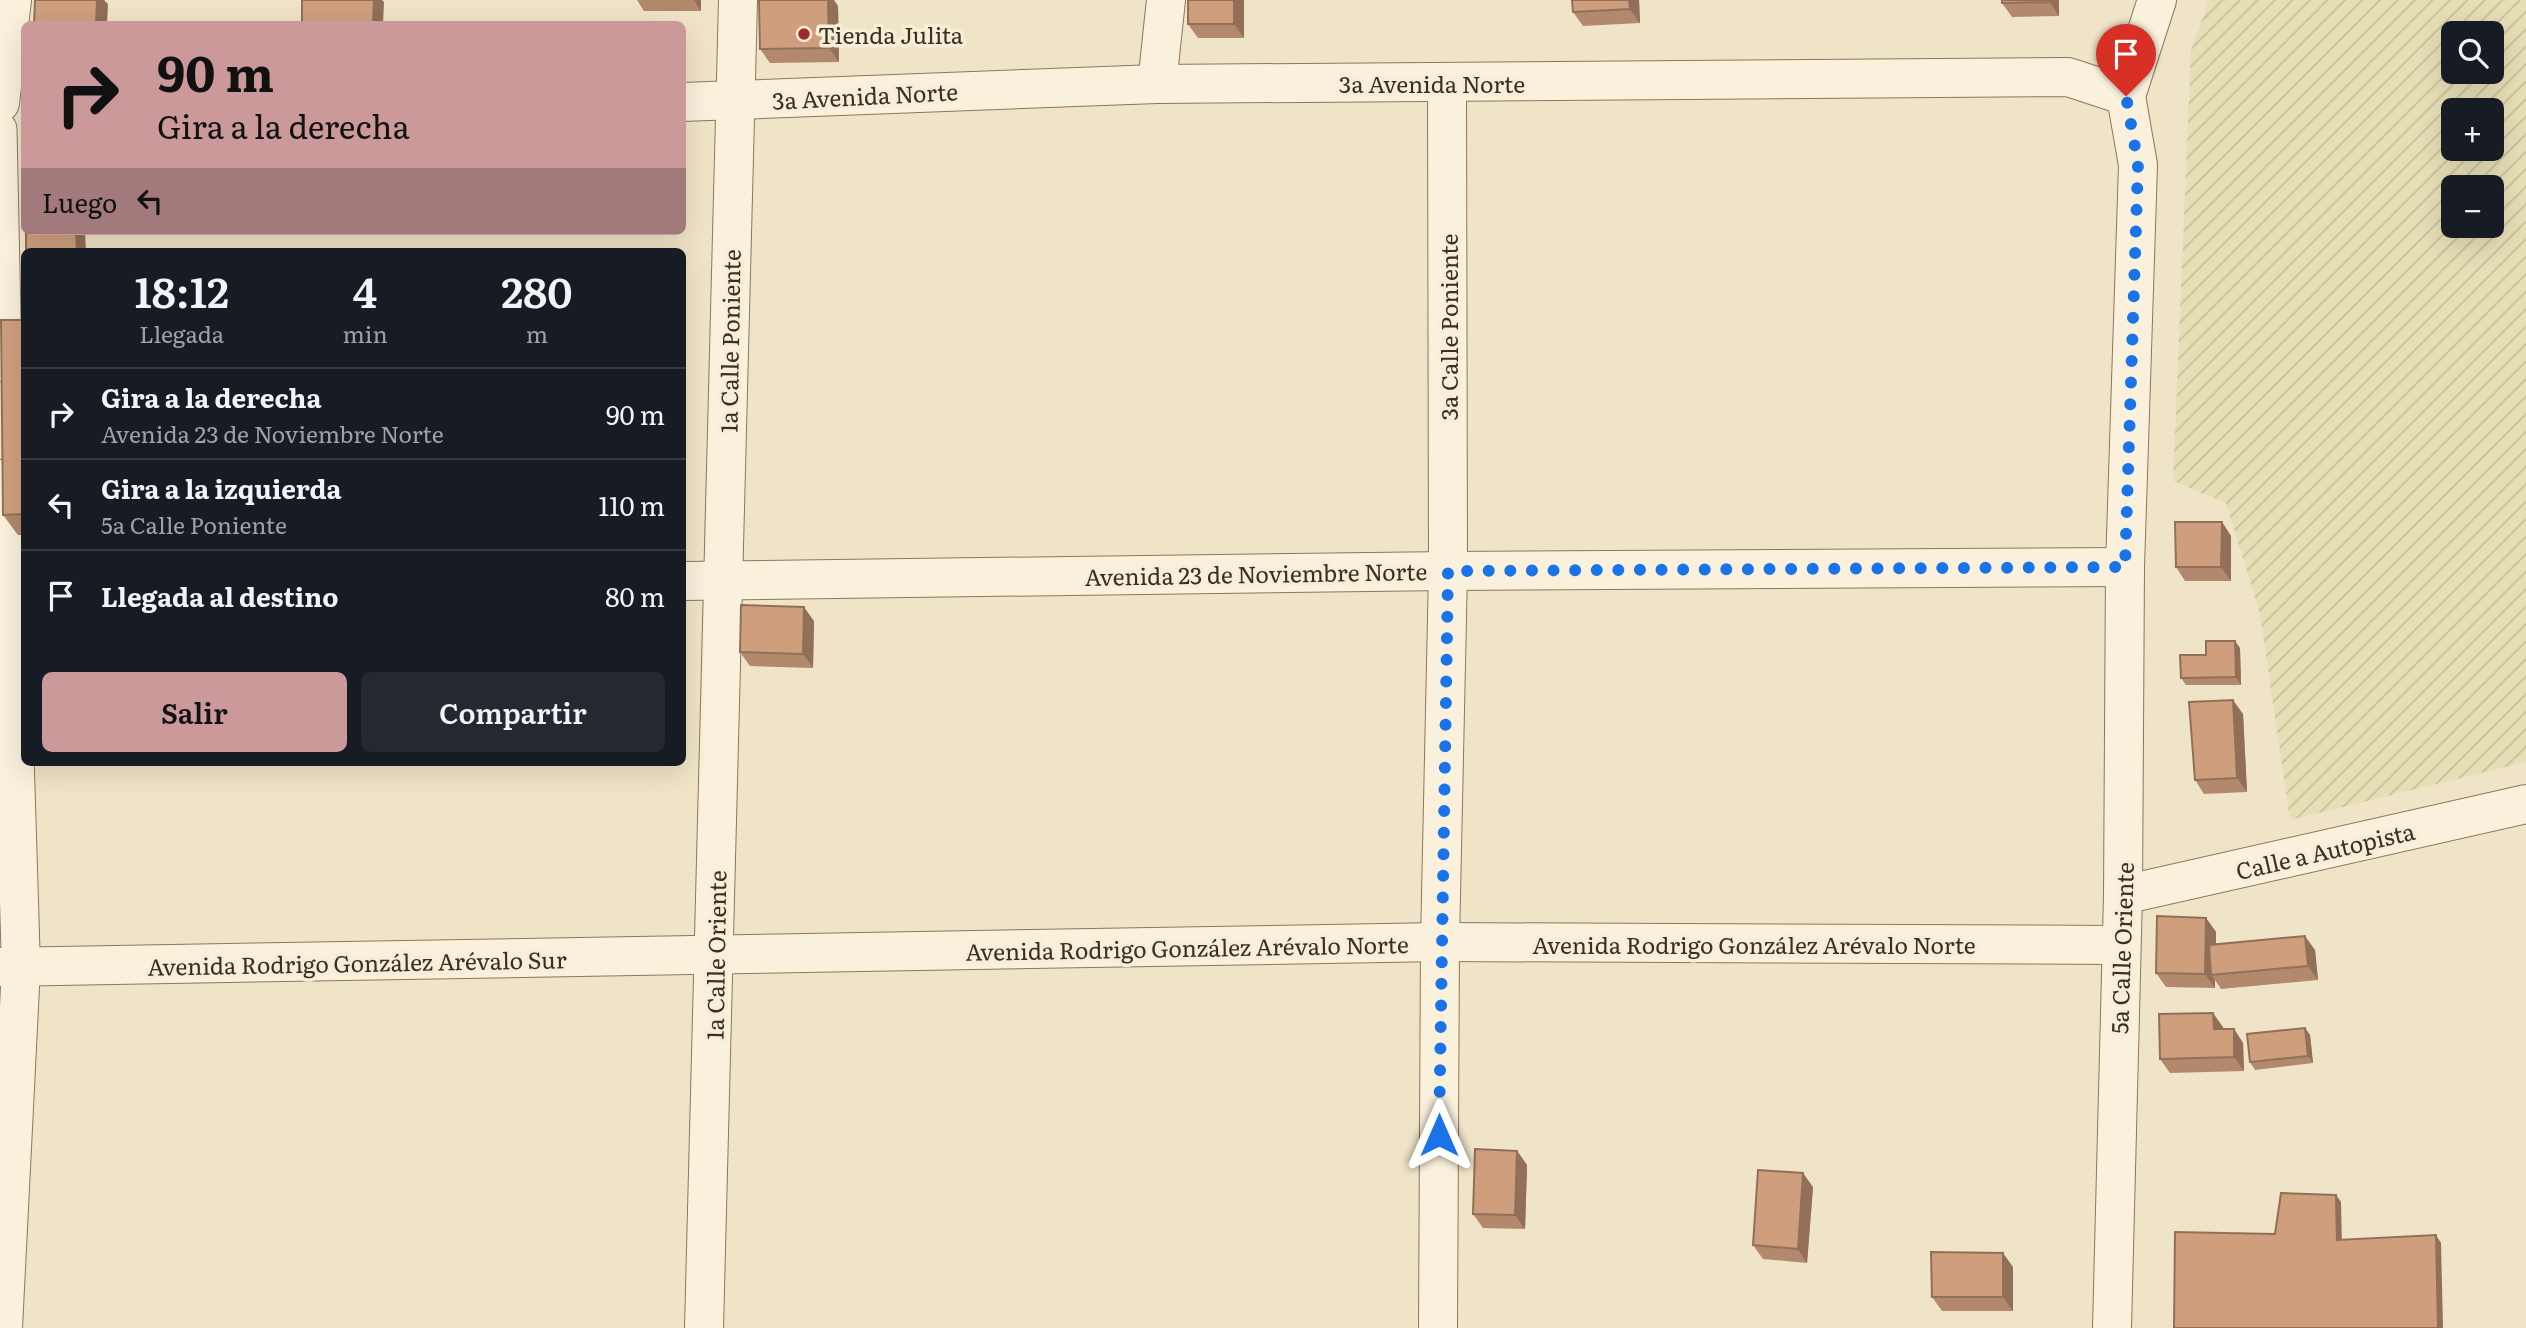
<!DOCTYPE html>
<html lang="es">
<meta charset="utf-8">
<style>
body{margin:0;font-family:Literata,serif;background:#242831;color:#f1f3f6;height:100vh;display:flex;flex-direction:column;font-size:26px;white-space:nowrap}
*{box-sizing:border-box;margin:0}
p{font-size:23px;color:#9ea1a6}
.icon{flex:none;width:38px;height:38px;fill:none;stroke:currentColor;stroke-width:2;stroke-linecap:round;stroke-linejoin:round}
.map{position:relative;flex:1;overflow:hidden}
.panel{position:absolute;left:21px;top:248px;width:665px;height:518px;display:flex;flex-direction:column;background:#171b24;border-radius:10px;box-shadow:0 7px 28px #0002}
.panel>*{flex:none}
.hud{position:absolute;left:21px;top:21px;width:665px;height:214px;border-radius:10px;box-shadow:0 7px 28px #0002;background:#cc999b;color:#111;overflow:hidden}
.tools{position:absolute;left:2441px;top:21px;display:grid;gap:14px}
.tools a{display:grid;place-items:center;width:63px;height:63px;border-radius:10px;background:#171b24;box-shadow:0 7px 28px #0002;font-size:35px}
.pin{position:absolute;display:grid;place-items:center;width:60px;height:60px;color:#fff;margin:-72px -30px;border-radius:50% 50% 50% 0;rotate:-45deg;box-shadow:0 0 7px #0007}
.pin .icon{rotate:45deg}
.me{position:absolute;width:77px;margin:-38px;rotate:0deg;stroke-linejoin:round;filter:drop-shadow(0 0 5px #0008)}
.turn{display:flex;align-items:center;gap:24px;height:147px;padding:0 21px;font-size:32px}
.turn .icon{width:91px;height:91px;stroke-width:2.5}
.turn b{display:block;font-size:49px;line-height:60px}
.then{display:flex;align-items:center;height:66px;padding:0 21px;background:#0003;gap:14px;font-size:26px}
.eta{display:flex;justify-content:space-evenly;align-items:center;height:119px;text-align:center}
.eta b{font-size:42px;font-weight:600;line-height:49px}
.button{display:flex;gap:14px;margin-top:auto;padding:14px 21px}
.button a{flex:1;height:80px;border-radius:10px;background:#cc999b;color:#111;font-size:28px;font-weight:600;line-height:80px;text-align:center}
.button a+a{background:#242831;color:#f1f3f6}
ul{padding:0;list-style:none}
li{display:flex;align-items:center;gap:21px;height:91px;padding:0 21px;border-top:2px solid #363941}
li div{flex:1}
li b{display:block;font-size:26px}
li em{font-style:normal}
.map>svg:first-child{display:block}
.farmland{fill:url(#farmland-furrows);fill-rule:evenodd}
.lines{fill:none;stroke-linecap:round;stroke-linejoin:round}
.pedestrian-casing{stroke:#8d765c;stroke-width:35}
.minor-casing{stroke:#8d765c;stroke-width:40}
.tertiary-casing{stroke:#8d765c;stroke-width:40}
.pedestrian{stroke:#faf1dc;stroke-width:33}
.minor{stroke:#faf1dc;stroke-width:38}
.tertiary{stroke:#faf1dc;stroke-width:38}
.wall{fill:#b2896c}
.shaded-wall{fill:#916f58}
.building{fill:#cf9f7d;stroke:#916f58;stroke-width:2}
.route{stroke:#1a73e8;stroke-width:12;stroke-dasharray:0 21.6}
.poi-dot{fill:#9e2a2b;stroke:#f7eed8;stroke-width:2.5}
.labels{text-anchor:middle;dominant-baseline:central;stroke-width:7;stroke-linejoin:round;paint-order:stroke}
.poi-label{font-size:23px;fill:#3d2e20;stroke:#f7eed8;text-anchor:start}
.street-label{font-size:23px;fill:#3d2e20;stroke:#f7eed8}
</style>
<div class="map">
<svg width="2526" height="1328" viewBox="0 0 2526 1328">
<defs>
<pattern id="farmland-furrows" width="10" height="10" patternUnits="userSpaceOnUse" patternTransform="scale(1.75)"><rect width="10" height="10" fill="#e6deb5"/><path d="M-1 1l2-2M0 10L10 0M9 11l2-2" fill="none" stroke="#c6bf9b"/></pattern>
</defs>
<rect width="100%" height="100%" fill="#f0e4c8"/>
<path class="farmland" d="M2209,0H2526V762L2290,820L2260,614L2226,503L2173,481L2191,50ZM2454,33H2492V72H2454ZM2454,110H2492V149H2454ZM2454,187H2492V226H2454Z"/>
<g class="lines">
<defs>
<g id="pedestrian">
<path d="M0,129L5,365"/>
<path d="M7,475L9,574"/>
</g>
<g id="minor">
<path d="M2126,96L2157,0"/>
<path d="M682,102L1157,84"/>
<path d="M0,103L12,0"/>
<path d="M682,581L1448,571L2125,567"/>
<path d="M0,967L1440,942L2120,945"/>
<path d="M3,1328L21,967L9,574"/>
<path d="M704,1328L738,0"/>
<path d="M1438,1328L1440,942L1448,571L1447,83"/>
</g>
<g id="tertiary">
<path d="M1166,0L1157,84L2068,77L2126,96L2138,165L2125,567L2123,895L2112,1328"/>
<path d="M2123,895L2526,804"/>
</g>
</defs>
<use href="#pedestrian" class="pedestrian-casing"/>
<use href="#minor" class="minor-casing"/>
<use href="#tertiary" class="tertiary-casing"/>
<use href="#pedestrian" class="pedestrian"/>
<use href="#minor" class="minor"/>
<use href="#tertiary" class="tertiary"/>
</g>
<g class="wall">
<path d="M637,0H701V11H644Z"/>
<path d="M1244,0V38H1198L1188,24Z"/>
<path d="M1639,0L1640,23L1583,26L1573,12Z"/>
<path d="M2002,0H2059V16L2012,17L2002,3Z"/>
<path d="M838,6L839,62L770,63L760,49Z"/>
<path d="M24,320V535H18L3,515Z"/>
<path d="M2222,522L2231,536V581H2185L2176,567Z"/>
<path d="M814,621L813,668L750,666L740,652Z"/>
<path d="M2240,648L2241,685H2186L2181,678Z"/>
<path d="M2243,714L2247,792L2204,794L2195,780Z"/>
<path d="M2206,918L2216,932V944L2315,950L2318,980L2221,989L2215,980V988L2166,987L2156,973Z"/>
<path d="M2223,1027V1029H2234L2243,1043L2244,1071L2170,1073L2160,1059Z"/>
<path d="M2305,1028L2310,1035L2313,1063L2255,1070L2250,1062Z"/>
<path d="M1517,1151L1527,1165L1525,1229L1483,1228L1473,1214Z"/>
<path d="M1813,1187L1807,1263L1763,1259L1753,1245Z"/>
<path d="M2013,1267V1311H1942L1932,1297Z"/>
</g>
<g class="shaded-wall">
<path d="M97,0H104L108,4L107,24H96Z"/>
<path d="M374,0H382L384,2L383,24H373Z"/>
<path d="M694,0H701V11Z"/>
<path d="M828,0H834L838,6L839,62L829,48Z"/>
<path d="M1234,0H1244V38L1234,24Z"/>
<path d="M1629,0H1639L1640,23L1630,9Z"/>
<path d="M2050,0H2059V16L2050,2Z"/>
<path d="M76,231H85L86,252H77Z"/>
<path d="M2222,522L2231,536V581L2221,567Z"/>
<path d="M804,607L814,621L813,668L803,654Z"/>
<path d="M2235,641L2240,648L2241,685L2236,677Z"/>
<path d="M2233,700L2243,714L2247,792L2237,778Z"/>
<path d="M2206,918L2216,932L2215,974L2211,975L2215,980V988L2205,974Z"/>
<path d="M2305,936L2315,950L2318,980L2308,966Z"/>
<path d="M2213,1013L2223,1027L2224,1043L2214,1029Z"/>
<path d="M2305,1028L2310,1035L2313,1063L2308,1056Z"/>
<path d="M2234,1029L2243,1043L2244,1071L2234,1057Z"/>
<path d="M1517,1151L1527,1165L1525,1229L1515,1215Z"/>
<path d="M1803,1173L1813,1187L1807,1263L1798,1249Z"/>
<path d="M2336,1195L2341,1202L2342,1247L2337,1240Z"/>
<path d="M2436,1235L2441,1243L2443,1328H2438Z"/>
<path d="M2003,1253L2013,1267V1311L2003,1297Z"/>
</g>
<g class="building">
<path d="M35,0H97L96,24H34Z"/>
<path d="M302,0H374L373,24H302Z"/>
<path d="M759,0H828L829,48L760,49Z"/>
<rect x="1188" y="0" width="46" height="24"/>
<path d="M1572,0H1629L1630,9L1573,12Z"/>
<path d="M2002,0H2050V2L2002,3Z"/>
<path d="M26,231H76L77,252H26Z"/>
<path d="M1,320H24V514L3,515Z"/>
<path d="M2175,522H2222L2221,567H2176Z"/>
<path d="M741,605L804,607L803,654L740,652Z"/>
<path d="M2206,641H2235L2236,677L2181,678L2180,655H2206Z"/>
<path d="M2233,700L2237,778L2195,780L2189,702Z"/>
<path d="M2157,916L2206,918L2205,974L2156,973Z"/>
<path d="M2305,936L2308,966L2211,975L2209,945Z"/>
<path d="M2213,1013L2214,1029H2234V1057L2160,1059L2159,1014Z"/>
<path d="M2305,1028L2308,1056L2250,1062L2247,1034Z"/>
<path d="M1475,1149L1517,1151L1515,1215L1473,1214Z"/>
<path d="M1758,1170L1803,1173L1798,1249L1753,1245Z"/>
<path d="M2281,1193L2336,1195L2337,1240L2436,1235L2438,1328H2174L2175,1232L2275,1234Z"/>
<path d="M1931,1252L2003,1253V1297H1932Z"/>
</g>
<g class="lines">
<path class="route" d="M1439,1135L1448,571L2125,567L2138,164L2126,96"/>
</g>
<circle class="poi-dot" cx="804" cy="34" r="7"/>
<g class="labels">
<g class="poi-label">
<text x="818" y="34">Tienda Julita</text>
</g>
<g class="street-label">
<text x="1432" y="83">3a Avenida Norte</text>
<text transform="translate(865 95) rotate(-3)">3a Avenida Norte</text>
<text transform="translate(1448 327) rotate(-90)">3a Calle Poniente</text>
<text transform="translate(729 341) rotate(-89)">1a Calle Poniente</text>
<text transform="translate(1256 573) rotate(-1)">Avenida 23 de Noviembre Norte</text>
<text transform="translate(2325 850) rotate(-13)">Calle a Autopista</text>
<text x="1754" y="944">Avenida Rodrigo González Arévalo Norte</text>
<text transform="translate(1187 947) rotate(-1)">Avenida Rodrigo González Arévalo Norte</text>
<text transform="translate(2121 948) rotate(-88)">5a Calle Oriente</text>
<text transform="translate(715 955) rotate(-89)">1a Calle Oriente</text>
<text transform="translate(357 962) rotate(-1)">Avenida Rodrigo González Arévalo Sur</text>
</g>
</g>
</svg>
<div class="tools">
<a><svg class="icon" aria-label="search" viewBox="0 0 24 24"><circle cx="10" cy="10" r="6"/><path d="M15 15l6 6"/></svg></a>
<a>+</a>
<a>−</a>
</div>
<div class="pin" style="left:2126px;top:96px;background:#d93025"><svg class="icon" aria-label="arrive" viewBox="0 0 24 24"><path d="M6 21V4h12l-3 4 3 4H6"/></svg></div>
<svg class="me" style="left:1439px;top:1135px" viewBox="-20 -20 40 40"><path d="M0-17L14 15 0 8-14 15z" fill="#1a73e8" stroke="#fff" stroke-width="4"/></svg>
<div class="hud">
<div class="turn"><svg class="icon" aria-label="right" viewBox="0 0 24 24"><path d="M7 20v-9h11M14 6l5 5-5 5"/></svg><div><b>90 m</b>Gira a la derecha</div></div>
<div class="then">Luego<svg class="icon" aria-label="left" viewBox="0 0 24 24"><path d="M17 20v-9H6M10 6l-5 5 5 5"/></svg></div>
</div>
<section class="panel">
<div class="eta">
<div><b>18:12</b><p>Llegada</p></div>
<div><b>4</b><p>min</p></div>
<div><b>280</b><p>m</p></div>
</div>
<ul>
<li><svg class="icon" aria-label="right" viewBox="0 0 24 24"><path d="M7 20v-9h11M14 6l5 5-5 5"/></svg><div><b>Gira a la derecha</b><p>Avenida 23 de Noviembre Norte</p></div><em>90 m</em></li>
<li><svg class="icon" aria-label="left" viewBox="0 0 24 24"><path d="M17 20v-9H6M10 6l-5 5 5 5"/></svg><div><b>Gira a la izquierda</b><p>5a Calle Poniente</p></div><em>110 m</em></li>
<li><svg class="icon" aria-label="arrive" viewBox="0 0 24 24"><path d="M6 21V4h12l-3 4 3 4H6"/></svg><div><b>Llegada al destino</b></div><em>80 m</em></li>
</ul>
<div class="button"><a>Salir</a><a>Compartir</a></div>
</section>
</div>
